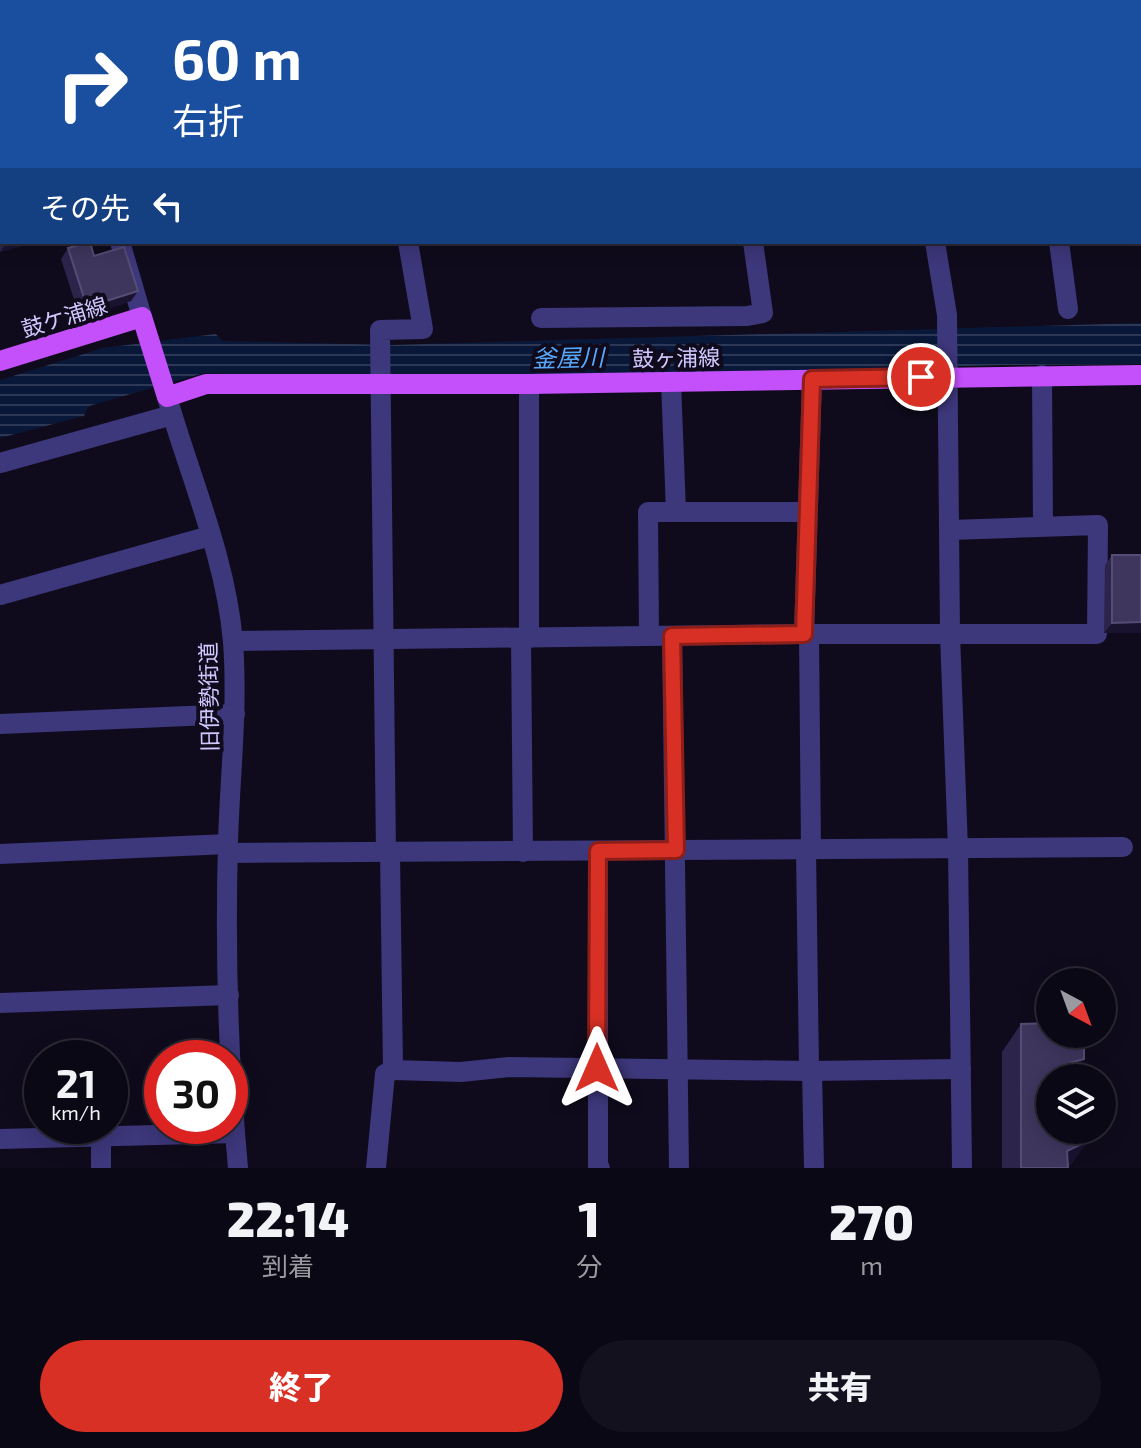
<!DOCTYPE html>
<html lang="ja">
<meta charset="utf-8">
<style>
body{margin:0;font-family:"Exo 2","Noto Sans JP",sans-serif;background:#14111e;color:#f1f3f6;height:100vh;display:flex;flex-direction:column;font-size:30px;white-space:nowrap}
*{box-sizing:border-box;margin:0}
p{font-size:26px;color:#9a9aa0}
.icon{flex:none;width:44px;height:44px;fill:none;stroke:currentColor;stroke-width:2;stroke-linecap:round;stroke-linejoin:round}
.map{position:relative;height:1168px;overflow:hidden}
.details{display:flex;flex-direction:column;background:#0b0815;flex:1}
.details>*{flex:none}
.top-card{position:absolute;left:0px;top:0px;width:1142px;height:244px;box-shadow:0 4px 20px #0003,0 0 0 2px #2b2934;background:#1a4fa0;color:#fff;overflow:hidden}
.needle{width:52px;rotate:139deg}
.controls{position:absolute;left:1036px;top:968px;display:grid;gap:16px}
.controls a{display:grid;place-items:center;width:80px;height:80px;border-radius:50%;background:#0b0815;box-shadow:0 4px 20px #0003,0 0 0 2px #2b2934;font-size:40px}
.speed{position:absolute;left:24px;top:1040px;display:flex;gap:16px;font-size:40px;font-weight:700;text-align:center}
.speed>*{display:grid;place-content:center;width:104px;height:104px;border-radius:50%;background:#0b0815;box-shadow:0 4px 20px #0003,0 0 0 2px #2b2934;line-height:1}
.speed small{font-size:20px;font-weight:400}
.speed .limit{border:12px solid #d22;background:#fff;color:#111}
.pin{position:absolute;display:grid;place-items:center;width:68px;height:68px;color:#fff;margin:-34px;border:4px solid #fff;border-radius:50%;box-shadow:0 2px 8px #0007}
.me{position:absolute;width:88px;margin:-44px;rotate:0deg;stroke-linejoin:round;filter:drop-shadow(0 0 6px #0008)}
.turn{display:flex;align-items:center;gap:28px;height:168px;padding:0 40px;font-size:36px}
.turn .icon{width:104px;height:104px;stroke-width:2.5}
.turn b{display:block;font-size:56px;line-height:68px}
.then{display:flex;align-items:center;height:76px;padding:0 40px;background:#0003;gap:16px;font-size:30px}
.eta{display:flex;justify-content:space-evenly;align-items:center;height:136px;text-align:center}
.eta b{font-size:48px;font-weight:800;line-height:56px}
.action{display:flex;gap:16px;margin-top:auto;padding:16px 40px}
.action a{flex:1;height:92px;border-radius:48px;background:#d93025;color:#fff;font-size:32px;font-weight:800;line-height:92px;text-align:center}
.action a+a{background:#14111e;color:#f1f3f6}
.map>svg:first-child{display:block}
.water{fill:url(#water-rules)}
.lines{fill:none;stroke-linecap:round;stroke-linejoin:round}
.path{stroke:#2eabaa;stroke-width:5;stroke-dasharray:4 6;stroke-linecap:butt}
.minor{stroke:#3d377b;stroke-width:20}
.major{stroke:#c450fc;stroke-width:20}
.wall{fill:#2d244b}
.shaded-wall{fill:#1a1330}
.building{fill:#3f365e;stroke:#564d77;stroke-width:2}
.route-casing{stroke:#8d1f18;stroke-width:20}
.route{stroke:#d93025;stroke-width:14}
.labels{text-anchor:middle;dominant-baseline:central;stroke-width:8;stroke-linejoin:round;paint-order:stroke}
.street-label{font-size:22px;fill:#d0c8fe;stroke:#0f0b1c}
.water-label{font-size:24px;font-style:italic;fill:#57a8fc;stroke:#0f0b1c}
</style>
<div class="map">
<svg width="1141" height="1168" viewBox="0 0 1141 1168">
<defs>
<pattern id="water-rules" width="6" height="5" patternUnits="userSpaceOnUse" patternTransform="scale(2)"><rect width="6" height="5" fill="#091838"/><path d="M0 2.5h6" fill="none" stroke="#2c3856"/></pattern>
</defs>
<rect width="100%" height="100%" fill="#0f0b1c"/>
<path class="water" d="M1141,323V364L1003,365L565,377L267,376L204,373L89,406L84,416L0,438V380L103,348L216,334L222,341L392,345Z"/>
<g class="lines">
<path class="path" d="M188,0V2"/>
<g class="minor">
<path d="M61,0V2"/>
<path d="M487,0L488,2"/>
<path d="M681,0L682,2"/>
<path d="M877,0L878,2"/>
<path d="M0,52H2"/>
<path d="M120,242L142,317"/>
<path d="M935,242L947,315L950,634L958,849L962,1168"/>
<path d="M1059,242L1068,309"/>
<path d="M541,318L747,316L763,313L753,242"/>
<path d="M1042,375L1043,526"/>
<path d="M671,382L676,511"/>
<path d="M529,384V638"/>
<path d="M167,397C190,477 226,558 233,642C238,709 230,775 228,841C225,950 228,1060 238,1168"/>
<path d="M0,463L172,415"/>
<path d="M0,595L210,536"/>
<path d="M804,634L812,379"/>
<path d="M809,634L811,849"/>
<path d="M649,636L648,512H806"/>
<path d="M672,636L679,1168"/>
<path d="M521,638L523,852"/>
<path d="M233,641L804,634H1097L1098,525L950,530"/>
<path d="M0,724L235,714"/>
<path d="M806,849L809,1071"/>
<path d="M598,851V1166L600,1168"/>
<path d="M228,853L1123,847"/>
<path d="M386,853L380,330L423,329L408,242"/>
<path d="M0,854L228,844"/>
<path d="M0,1003L229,995"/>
<path d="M393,1070L461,1072L509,1067L809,1071L961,1069"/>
<path d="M812,1070L814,1168"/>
<path d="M101,1135V1168"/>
<path d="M0,1139L235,1133"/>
<path d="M376,1168L385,1074L393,1070L390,853"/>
</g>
<path class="major" d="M0,361L142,317L167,397L206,384H529L1141,375"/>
</g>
<g class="wall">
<path d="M0,200H2V242H36L0,252Z"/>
<path d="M68,248L131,301L80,318L61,259Z"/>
<path d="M1112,555L1141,633H1104L1105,565Z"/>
<path d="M1021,1024L1084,1059L1071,1078H1050V1130L1088,1141L1068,1168H1002V1052Z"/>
</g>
<g class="shaded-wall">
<path d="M925,0H957L950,2H924Z"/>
<path d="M7,242H36L0,252Z"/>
<path d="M138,291L131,301L80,318L87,307Z"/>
<path d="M1141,622V633H1104L1112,623Z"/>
<path d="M1084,1059L1071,1078H1057L1066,1064Z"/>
<path d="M1088,1141L1068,1168H1054L1067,1151Z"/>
</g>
<g class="building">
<path d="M0,0H10L11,2H2V15L0,16Z"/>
<rect x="18" y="0" width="38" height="2"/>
<rect x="961" y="0" width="21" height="2"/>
<path d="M1003,0H1141V17H1140V2H995Z"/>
<path d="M1140,43H1141L1140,124Z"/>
<rect x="0" y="77" width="2" height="18"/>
<path d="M2,105V124H0V106Z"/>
<rect x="1140" y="141" width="1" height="68"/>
<path d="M0,200H2V224L0,216Z"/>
<path d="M90,242L94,256L124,247L138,291L87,307L68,248Z"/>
<path d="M1112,555H1141V622L1112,623Z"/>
<path d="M1050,1023V1034H1084V1059L1066,1064V1078H1050V1130H1087L1088,1141L1067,1151L1068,1168H1021V1024Z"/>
</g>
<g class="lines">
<defs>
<path id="route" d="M597,1068L598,851L676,850L672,636L804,634L812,379L921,377"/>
</defs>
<use href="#route" class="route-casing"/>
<use href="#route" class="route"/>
</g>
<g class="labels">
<g class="street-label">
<text transform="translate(64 316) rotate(-17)">鼓ケ浦線</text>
<text transform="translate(676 357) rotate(-1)">鼓ヶ浦線</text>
<text transform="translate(208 697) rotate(-91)">旧伊勢街道</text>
</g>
<g class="water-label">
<text transform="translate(568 357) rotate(-1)">釜屋川</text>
</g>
</g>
</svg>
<div class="controls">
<a><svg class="needle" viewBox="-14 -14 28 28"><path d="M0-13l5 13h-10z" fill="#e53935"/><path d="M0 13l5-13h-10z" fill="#9a9aa0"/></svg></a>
<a><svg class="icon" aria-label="layers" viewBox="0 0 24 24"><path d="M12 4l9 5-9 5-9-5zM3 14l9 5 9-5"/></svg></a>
</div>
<div class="speed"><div>21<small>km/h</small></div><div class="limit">30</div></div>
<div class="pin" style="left:921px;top:377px;background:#d93025"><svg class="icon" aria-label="arrive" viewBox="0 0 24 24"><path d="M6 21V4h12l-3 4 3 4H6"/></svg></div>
<svg class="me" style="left:597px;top:1068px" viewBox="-20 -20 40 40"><path d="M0-17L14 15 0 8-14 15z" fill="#d93025" stroke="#fff" stroke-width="4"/></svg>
<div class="top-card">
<div class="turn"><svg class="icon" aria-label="right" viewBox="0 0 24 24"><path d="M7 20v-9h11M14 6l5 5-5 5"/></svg><div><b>60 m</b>右折</div></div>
<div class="then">その先<svg class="icon" aria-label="left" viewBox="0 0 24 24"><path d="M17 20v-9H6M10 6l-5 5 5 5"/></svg></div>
</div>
</div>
<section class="details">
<div class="eta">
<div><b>22:14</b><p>到着</p></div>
<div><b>1</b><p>分</p></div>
<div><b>270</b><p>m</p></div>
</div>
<div class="action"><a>終了</a><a>共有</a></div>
</section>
